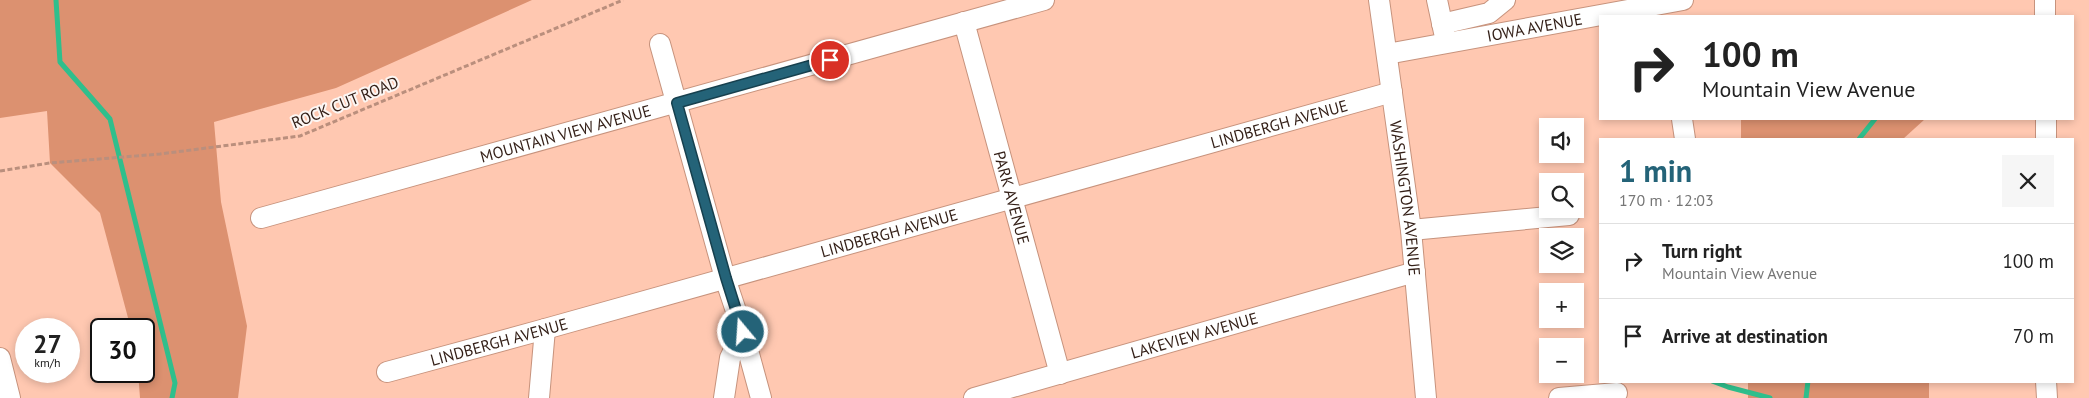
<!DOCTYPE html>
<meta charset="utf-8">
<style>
body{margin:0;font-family:"PT Sans",sans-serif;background:#f6f6f6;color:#222;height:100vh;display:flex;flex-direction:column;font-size:19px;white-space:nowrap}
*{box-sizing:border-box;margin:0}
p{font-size:16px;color:#767676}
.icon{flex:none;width:28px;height:28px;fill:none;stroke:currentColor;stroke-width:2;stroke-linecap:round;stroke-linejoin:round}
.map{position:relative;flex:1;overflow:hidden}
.details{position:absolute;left:1599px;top:138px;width:475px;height:245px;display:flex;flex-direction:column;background:#fff;border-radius:0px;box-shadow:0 2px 8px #0003}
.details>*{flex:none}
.guide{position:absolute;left:1599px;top:15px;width:475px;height:105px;border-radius:0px;box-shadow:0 2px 8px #0003;background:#fff;color:#222;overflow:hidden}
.controls{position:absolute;left:1539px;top:118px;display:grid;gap:10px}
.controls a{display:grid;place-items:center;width:45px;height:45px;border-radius:0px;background:#fff;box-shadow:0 2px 8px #0003;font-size:25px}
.speed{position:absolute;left:15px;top:318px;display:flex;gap:10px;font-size:25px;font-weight:700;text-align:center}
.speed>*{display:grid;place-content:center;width:65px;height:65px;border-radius:50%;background:#fff;box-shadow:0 2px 8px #0003;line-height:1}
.speed small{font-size:12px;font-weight:400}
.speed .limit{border:2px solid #111;border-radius:8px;background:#fff;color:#111}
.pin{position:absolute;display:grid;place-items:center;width:42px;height:42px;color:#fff;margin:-21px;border:2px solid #fff;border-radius:50%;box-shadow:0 1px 5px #0007}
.me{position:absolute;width:55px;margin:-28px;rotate:342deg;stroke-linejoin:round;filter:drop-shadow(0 0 4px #0008)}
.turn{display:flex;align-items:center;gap:18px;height:105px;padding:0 20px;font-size:22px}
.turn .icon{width:65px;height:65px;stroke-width:2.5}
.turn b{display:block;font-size:35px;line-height:42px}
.round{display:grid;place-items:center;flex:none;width:52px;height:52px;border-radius:0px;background:#f6f6f6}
.summary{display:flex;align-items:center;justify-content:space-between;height:85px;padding:0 20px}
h1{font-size:30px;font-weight:800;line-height:38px;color:#246378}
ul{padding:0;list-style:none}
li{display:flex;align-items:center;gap:15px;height:75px;padding:0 20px;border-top:1px solid #e0e0e0}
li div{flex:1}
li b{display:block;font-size:19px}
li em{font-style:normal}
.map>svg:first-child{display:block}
.green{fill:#dc9170}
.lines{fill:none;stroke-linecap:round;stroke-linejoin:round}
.stream{stroke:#2fbf8c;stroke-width:5}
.minor-casing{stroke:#c7937d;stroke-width:22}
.path{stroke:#ba8f7d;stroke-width:3;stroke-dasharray:5 2.5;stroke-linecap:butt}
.minor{stroke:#fff;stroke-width:20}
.route-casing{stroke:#17404e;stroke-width:12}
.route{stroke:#246378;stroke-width:9}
.labels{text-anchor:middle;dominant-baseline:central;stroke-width:4;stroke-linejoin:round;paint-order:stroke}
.street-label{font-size:16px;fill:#321e16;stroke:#fcf6f3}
</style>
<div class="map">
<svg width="2089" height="398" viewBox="0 0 2089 398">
<rect width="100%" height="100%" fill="#ffc8b1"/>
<g class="green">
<path d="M0,0H532L336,88L214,122L221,202L247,326L238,398H140L138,371H144V329H131L100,213L50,163L47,111L0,118Z"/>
<path d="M1741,119H1925L1903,139H1741Z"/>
<rect x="1748" y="381" width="181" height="17"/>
</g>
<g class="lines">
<g class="stream">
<path d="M56,0L60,62L110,119L175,383L172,398"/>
<path d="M1859,139L1875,119"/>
<path d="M1712,381L1728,387L1770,398"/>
<path d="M1806,398L1808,381"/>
</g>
<defs>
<g id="minor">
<path id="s1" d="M1379,0L1411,230L1426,398"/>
<path d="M1437,0L1445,37"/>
<path d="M2045,0V16"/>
<path id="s2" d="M964,22L1060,374"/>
<path d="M1442,24L1489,13L1505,0"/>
<path d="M660,44L725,278L743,332L730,358L724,398"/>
<path id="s3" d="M1387,54L1683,0"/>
<path d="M1682,119L1685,139"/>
<path d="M2046,119V139"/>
<path id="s4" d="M261,218L1044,0"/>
<path d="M1411,230L1569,215"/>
<path d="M743,332L761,398"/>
<path d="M0,358L10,398"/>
<path id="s5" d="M387,372L545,329L1392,92"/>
<path d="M2046,381L2047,398"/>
<path d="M539,398L545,329"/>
<path id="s6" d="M974,398L1415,272"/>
<path d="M1559,398L1617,393"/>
</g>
</defs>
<use href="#minor" class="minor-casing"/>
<path class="path" d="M0,171L50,163L160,154L300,136L623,0"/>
<use href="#minor" class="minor"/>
</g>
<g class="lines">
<defs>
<path id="route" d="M743,332L726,278L677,103L830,60"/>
</defs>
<use href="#route" class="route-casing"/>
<use href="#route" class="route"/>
</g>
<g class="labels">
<g class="street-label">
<text stroke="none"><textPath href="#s3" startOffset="150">IOWA AVENUE</textPath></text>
<text transform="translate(345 102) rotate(-22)">ROCK CUT ROAD</text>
<text stroke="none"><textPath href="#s5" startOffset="926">LINDBERGH AVENUE</textPath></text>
<text stroke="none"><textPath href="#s4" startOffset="316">MOUNTAIN VIEW AVENUE</textPath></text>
<text stroke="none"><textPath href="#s2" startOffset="182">PARK AVENUE</textPath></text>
<text stroke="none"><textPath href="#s1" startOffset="200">WASHINGTON AVENUE</textPath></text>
<text stroke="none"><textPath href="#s5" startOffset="521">LINDBERGH AVENUE</textPath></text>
<text stroke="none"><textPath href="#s6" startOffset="229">LAKEVIEW AVENUE</textPath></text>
<text stroke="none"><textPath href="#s5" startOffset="116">LINDBERGH AVENUE</textPath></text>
</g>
</g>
</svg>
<div class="controls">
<a><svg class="icon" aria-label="sound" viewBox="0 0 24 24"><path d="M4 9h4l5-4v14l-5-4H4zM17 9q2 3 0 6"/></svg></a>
<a><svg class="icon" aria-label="search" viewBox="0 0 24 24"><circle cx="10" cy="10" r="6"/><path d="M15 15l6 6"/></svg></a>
<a><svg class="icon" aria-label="layers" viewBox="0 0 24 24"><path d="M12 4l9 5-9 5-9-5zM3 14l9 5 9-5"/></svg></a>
<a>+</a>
<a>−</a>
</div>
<div class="speed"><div>27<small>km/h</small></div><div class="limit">30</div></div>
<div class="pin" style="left:830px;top:60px;background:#d93025"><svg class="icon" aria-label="arrive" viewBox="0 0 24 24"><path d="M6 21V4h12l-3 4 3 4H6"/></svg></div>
<svg class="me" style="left:743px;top:332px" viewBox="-20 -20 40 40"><circle r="17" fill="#246378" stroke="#fff" stroke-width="3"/><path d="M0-11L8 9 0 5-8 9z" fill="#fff"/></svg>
<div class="guide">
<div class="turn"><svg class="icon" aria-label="right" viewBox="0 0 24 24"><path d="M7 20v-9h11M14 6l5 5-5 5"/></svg><div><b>100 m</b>Mountain View Avenue</div></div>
</div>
<section class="details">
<div class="summary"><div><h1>1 min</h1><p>170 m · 12:03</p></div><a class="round"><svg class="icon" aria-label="close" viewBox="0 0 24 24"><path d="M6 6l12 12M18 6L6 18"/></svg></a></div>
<ul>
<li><svg class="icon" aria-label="right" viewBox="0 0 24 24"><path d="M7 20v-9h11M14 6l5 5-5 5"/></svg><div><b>Turn right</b><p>Mountain View Avenue</p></div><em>100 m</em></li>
<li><svg class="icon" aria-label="arrive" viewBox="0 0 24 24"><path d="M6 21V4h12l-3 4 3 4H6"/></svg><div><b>Arrive at destination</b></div><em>70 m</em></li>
</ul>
</section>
</div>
